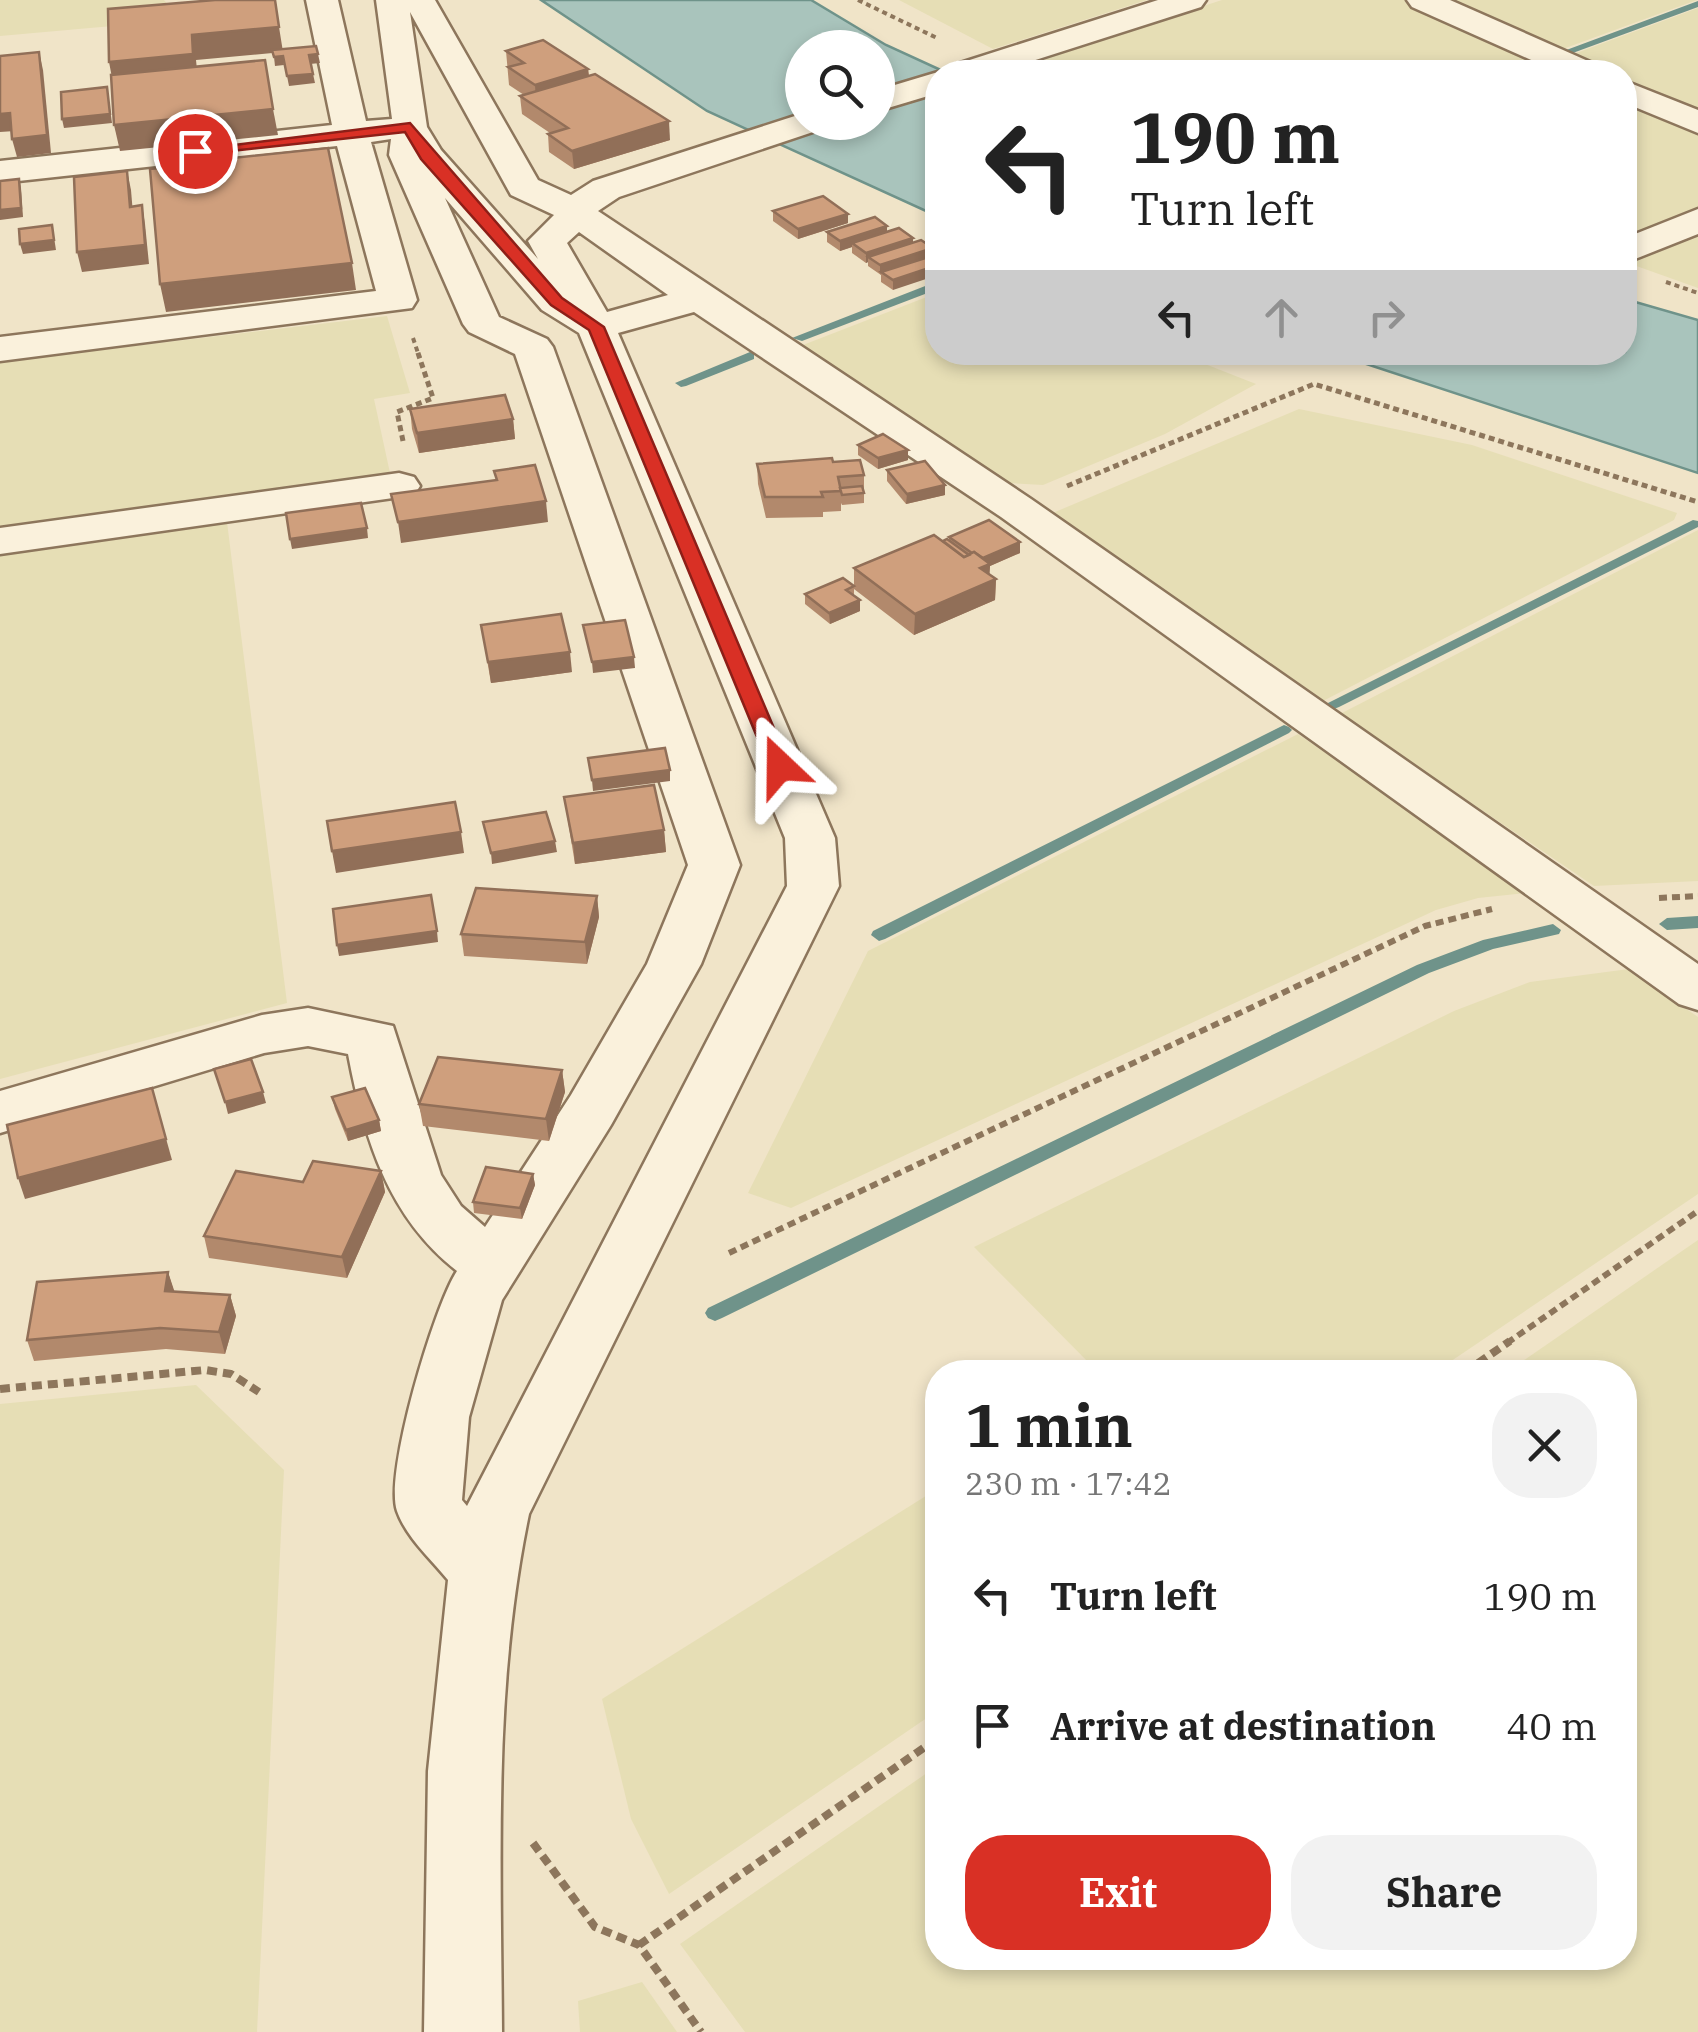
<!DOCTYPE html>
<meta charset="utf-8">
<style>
body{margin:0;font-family:"IBM Plex Serif",serif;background:#f2f2f2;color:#222;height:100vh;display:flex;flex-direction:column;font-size:38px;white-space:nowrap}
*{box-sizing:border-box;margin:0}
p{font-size:32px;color:#767676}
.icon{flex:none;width:55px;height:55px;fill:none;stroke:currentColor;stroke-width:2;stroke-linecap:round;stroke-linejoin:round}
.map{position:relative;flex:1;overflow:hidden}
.sheet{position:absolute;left:925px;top:1360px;width:712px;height:610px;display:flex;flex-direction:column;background:#fff;border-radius:40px;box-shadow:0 5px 15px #0003}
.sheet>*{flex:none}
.guide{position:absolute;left:925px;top:60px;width:712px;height:305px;border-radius:40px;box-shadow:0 5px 15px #0003;background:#fff;color:#222;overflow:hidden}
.fabs{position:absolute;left:785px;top:30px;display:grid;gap:20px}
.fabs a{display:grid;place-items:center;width:110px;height:110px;border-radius:50%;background:#fff;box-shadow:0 5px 15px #0003;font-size:50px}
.pin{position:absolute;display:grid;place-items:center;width:85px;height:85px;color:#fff;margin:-42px;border:5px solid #fff;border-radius:50%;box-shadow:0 2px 10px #0007}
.me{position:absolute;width:110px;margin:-55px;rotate:337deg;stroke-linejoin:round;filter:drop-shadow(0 0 8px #0008)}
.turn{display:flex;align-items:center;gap:35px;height:210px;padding:0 40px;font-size:45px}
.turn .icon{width:130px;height:130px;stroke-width:2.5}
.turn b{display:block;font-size:70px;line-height:85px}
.lanes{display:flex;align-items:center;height:95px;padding:0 40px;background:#0003;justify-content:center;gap:50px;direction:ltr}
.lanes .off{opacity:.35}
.round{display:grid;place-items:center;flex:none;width:105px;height:105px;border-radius:40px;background:#f2f2f2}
.headline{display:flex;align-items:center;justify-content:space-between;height:170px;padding:0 40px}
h1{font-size:60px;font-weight:700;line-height:75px}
.action{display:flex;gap:20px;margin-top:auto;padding:20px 40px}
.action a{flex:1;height:115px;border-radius:40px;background:#d93025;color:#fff;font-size:40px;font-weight:700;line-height:115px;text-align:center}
.action a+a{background:#f2f2f2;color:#222}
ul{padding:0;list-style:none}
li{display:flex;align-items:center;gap:30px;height:130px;padding:0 40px}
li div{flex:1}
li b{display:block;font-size:38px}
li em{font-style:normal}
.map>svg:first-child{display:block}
.farmland{fill:#e6deb5}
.water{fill:#a9c4bc;stroke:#6f938a;stroke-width:2.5;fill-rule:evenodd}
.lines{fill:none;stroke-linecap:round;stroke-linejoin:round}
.stream{fill:#6f938a;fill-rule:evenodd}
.minor-casing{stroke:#8d765c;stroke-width:5}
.path-far3{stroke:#8d765c;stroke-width:4;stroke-dasharray:5 4;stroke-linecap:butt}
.path-far2{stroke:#8d765c;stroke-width:5;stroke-dasharray:6 4;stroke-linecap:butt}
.path-far1{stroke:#8d765c;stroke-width:6;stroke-dasharray:8 5;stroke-linecap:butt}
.path{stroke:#8d765c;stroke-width:8;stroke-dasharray:10 6;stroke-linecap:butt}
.minor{fill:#faf1dc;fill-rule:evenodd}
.wall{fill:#b2896c}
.shaded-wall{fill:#916f58}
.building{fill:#cf9f7d;stroke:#916f58;stroke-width:2.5}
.route{fill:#d93025;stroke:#8d1f18;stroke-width:2.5}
</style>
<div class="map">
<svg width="1698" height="2032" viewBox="0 0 1698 2032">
<rect width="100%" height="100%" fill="#f0e4c8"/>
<g class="farmland">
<path d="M0,0H164L180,20L0,36Z"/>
<path d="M899,0H1147L993,49Z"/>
<path d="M1222,0H1404L1534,58L1494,72L1046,71L1043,58Z"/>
<path d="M1445,0H1697L1560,50Z"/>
<path d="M1698,8V111L1625,79V72H1611L1571,55Z"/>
<path d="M1625,99L1698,131V213L1625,236Z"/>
<path d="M1698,228V288L1628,263L1683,235Z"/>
<path d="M937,293L938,352L1177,353L1256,384L1165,434L1043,485L1008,483L803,345Z"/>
<path d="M387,316L410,393L374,399L390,473L224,498L287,1003L0,1079V362Z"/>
<path d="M1299,409L1472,445L1677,513L1674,520L1323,701L1048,515Z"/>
<path d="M1698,530V881L1594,886L1340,714Z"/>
<path d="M1298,734L1527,893L1478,898L1436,910L791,1208L748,1193L868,951Z"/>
<path d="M1629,969L1698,1017V1194L1435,1372H1098L974,1247L1454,1011L1530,982Z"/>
<path d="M1698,1240V2032H745L680,1944L937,1766L938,1958H1625V1372H1507Z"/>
<path d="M196,1385L284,1470L257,2032H0V1404Z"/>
<path d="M937,1489V1711L669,1894L631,1819L602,1699Z"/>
<path d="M642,1982L677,2032H580L578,2001Z"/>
</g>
<g class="water">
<path d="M541,0H811L886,45L945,72H938L937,216L707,111ZM802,48H878V122H802Z"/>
<path d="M1625,299L1698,320V473L1333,353L1625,352Z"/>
</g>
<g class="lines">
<g class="stream">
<path d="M1698,1V7L1570,54L1561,52Z"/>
<path d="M1533,61L1542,63L1519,72H1505Z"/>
<path d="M938,281V289L802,341L792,338Z"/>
<path d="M750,352L754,353V359L686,386L681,387L675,383Z"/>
<path d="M1693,520L1698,521V527L1339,707L1334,709L1326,704Z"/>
<path d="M1284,725L1289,727L1292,730L1289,733L885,939L879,941L871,935L873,931Z"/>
<path d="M1698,916V928L1667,930L1659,924L1667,918Z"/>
<path d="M1553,924L1561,930L1559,934L1493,949L1429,973L722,1318L715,1321L708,1318L705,1313L708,1308L1417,965L1483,940Z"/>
</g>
<defs>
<g id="minor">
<path d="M306,0H338L366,121L392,119L376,0H435L538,180L571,195L593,181L798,115L802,113V122H827L822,129L619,197L598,211L1031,499L1698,964V1010L1679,1004L1001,517L694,312L618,333L835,838L839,886L529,1514C493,1686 501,1858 502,2032H424L428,1771L448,1580C431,1559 406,1537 397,1511C384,1474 434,1306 457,1271C388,1217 364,1138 348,1054L308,1046L264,1053L0,1133V1091L262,1015L308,1008L393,1026L441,1175L461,1206L485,1227L571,1095L647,964L688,865L515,354L469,332L463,324L389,155L391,139L371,142L417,300L412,308L0,361V337L376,291L337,146L0,183V161L332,125ZM410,12L511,195L554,215L528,241L538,259L441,150L427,127ZM445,198L542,310L579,333L785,838L787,886L467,1506L462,1500L469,1417L502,1300L611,1125L701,964L740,865L553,347L547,339L499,317ZM579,232L668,295L607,312L567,243Z"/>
<path d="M1158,0H1206L1201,7L998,72H949L954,65Z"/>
<path d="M1407,0H1450L1597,65L1602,72H1558L1412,7Z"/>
<path d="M938,72V93L878,111V90Z"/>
<path d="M1625,81L1698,110V133L1625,103Z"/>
<path d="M1698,209V234L1625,263V238Z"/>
<path d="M399,473L414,477L420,486L414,495L0,554V528Z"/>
</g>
</defs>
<use href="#minor" class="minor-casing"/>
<g class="path-far3">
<path d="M858,0L939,39"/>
<path d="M1666,282L1698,293"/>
<path d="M413,338L418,353"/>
</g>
<g class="path-far2">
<path d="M403,441L397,412L433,398L417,350"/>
<path d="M1067,486L1314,384L1698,502"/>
</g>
<g class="path-far1">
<path d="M1659,898L1698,896"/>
<path d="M729,1253L1425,926L1492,909"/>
<path d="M1507,1343L1698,1211"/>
</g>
<g class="path">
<path d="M1465,1372L1510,1341"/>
<path d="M0,1389L205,1370L231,1374L259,1392"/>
<path d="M533,1843L595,1927L639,1945L701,2032"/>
<path d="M639,1945L938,1738"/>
</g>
<use href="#minor" class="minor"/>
</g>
<g class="wall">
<path d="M506,51L588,69L589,76L670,140L574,169L549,152L548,134L550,133L522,114L520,96L524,95L509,85Z"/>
<path d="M773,211L848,223L798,239L773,221Z"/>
<path d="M827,232H887L913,238V242L893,290L881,282V275L868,266V262L866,263L852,253V247L840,251L827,242Z"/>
<path d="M410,409L513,419L515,439L419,453L412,429Z"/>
<path d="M858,445L908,450V460L878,469L858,455Z"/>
<path d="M833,462L864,475V503L842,505L841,503V511L823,512V517L766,518L758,484L757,464Z"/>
<path d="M887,470L945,485V495L906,504L887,481Z"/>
<path d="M949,537L1020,542V553L990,566L989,575L996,579L995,600L914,635L854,589V596L860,600V611L830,624L805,604V594L854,586V568L949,540Z"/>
<path d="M481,625L572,672L491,683Z"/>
<path d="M564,797L664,830L666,852L575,864Z"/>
<path d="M597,896L599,917L587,964L464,956L461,934Z"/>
<path d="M562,1070L565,1092L549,1141L423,1126L419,1104Z"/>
<path d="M332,1097L379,1120L381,1131L348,1141L335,1109Z"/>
<path d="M381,1171L385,1192L347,1278L209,1258L204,1236L303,1182Z"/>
<path d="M533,1174L535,1185L522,1219L474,1213L473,1202Z"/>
<path d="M168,1272L174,1292L230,1295L236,1316L225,1354L166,1349L34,1361L27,1340Z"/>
</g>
<g class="shaded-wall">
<path d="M279,27L283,52L196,60L198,80L114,88L109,62L192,35Z"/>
<path d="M39,52L43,70L51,153L17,157L12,139Z"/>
<path d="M318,54L320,63L310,64L309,55Z"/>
<path d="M283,56L284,65L275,66L274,57Z"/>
<path d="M588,69L590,87L536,103L535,85Z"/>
<path d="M313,74L315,83L289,86L287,76Z"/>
<path d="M107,87L112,123L64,128L62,119Z"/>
<path d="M273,109L278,135L120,151L114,125Z"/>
<path d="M10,113L15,131L0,132V114Z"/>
<path d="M669,121L670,140L574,169L572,151Z"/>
<path d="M127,171L131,190L134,226L130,207Z"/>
<path d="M19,179L21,188L23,217L0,220V210Z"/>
<path d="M142,205L145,224L149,264L82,272L77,252Z"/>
<path d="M848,214V223L798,239V229Z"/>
<path d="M52,225L56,250L23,254L20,244Z"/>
<path d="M887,226V236L852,243V247L840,251V241Z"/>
<path d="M913,238V247L868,257V262L866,263V253Z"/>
<path d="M933,248V258L881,272L880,275V265Z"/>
<path d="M352,263L356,290L166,312L160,284Z"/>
<path d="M938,265V275L893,290V280Z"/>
<path d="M513,419L515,439L419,453L417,433Z"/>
<path d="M908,450V460L878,469V458Z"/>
<path d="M945,485V495L906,504L907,494Z"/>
<path d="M546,501L548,522L401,543L398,522Z"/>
<path d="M367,528L368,538L292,549L290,539Z"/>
<path d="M1020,542V553L990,566L989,582L996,579L995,600L914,635L915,614L980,560Z"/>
<path d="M860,600V611L830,624L829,613Z"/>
<path d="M570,652L572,672L491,683L488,662Z"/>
<path d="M634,657L635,668L593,673L592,662Z"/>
<path d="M670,770V781L593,791L592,780Z"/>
<path d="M664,830L666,852L575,864L573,843Z"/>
<path d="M461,832L464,853L336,873L332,851Z"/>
<path d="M555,841L557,852L492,864L491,853Z"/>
<path d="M597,896L599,917L587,964L585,942Z"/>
<path d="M437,931L438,942L339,956L337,945Z"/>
<path d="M562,1070L565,1092L549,1141L546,1119Z"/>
<path d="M152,1088L172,1160L25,1199L18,1178Z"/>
<path d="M263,1092L266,1103L228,1114L225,1102Z"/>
<path d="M379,1120L381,1131L348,1141L346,1130Z"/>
<path d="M381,1171L385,1192L347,1278L342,1257Z"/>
<path d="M533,1174L535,1185L522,1219L520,1208Z"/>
<path d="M168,1272L175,1293L165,1291Z"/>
<path d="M230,1295L236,1316L225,1354L219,1332Z"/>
</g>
<g class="building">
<path d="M215,0H275L279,27L192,35L193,54L109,62L108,9Z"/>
<path d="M543,40L588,69L535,85L508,67L524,63L506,51Z"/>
<path d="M316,46L318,54L309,55L313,74L287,76L283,56L274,57L272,50Z"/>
<path d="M39,52L47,135L12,139L10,113L0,114V56Z"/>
<path d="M265,60L273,109L114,125L111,75Z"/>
<path d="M595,74L669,121L572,151L548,134L568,128L520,96Z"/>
<path d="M107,87L110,114L62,119L61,92Z"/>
<path d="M229,135L233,158L328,148L352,263L160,284L150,169L187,165L184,140Z"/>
<path d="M127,171L130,207L142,205L145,245L77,252L74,177Z"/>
<path d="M19,179L21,208L0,210V181Z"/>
<path d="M823,196L848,214L798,229L773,211Z"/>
<path d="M875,217L887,226L840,241L827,232Z"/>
<path d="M52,225L54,240L20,244L19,229Z"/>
<path d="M899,228L913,238L866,253L852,243Z"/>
<path d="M921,240L933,248L880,265L868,257Z"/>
<path d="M938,254V265L893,280L881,272Z"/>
<path d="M505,395L513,419L417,433L410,409Z"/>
<path d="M883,434L908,450L878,458L858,445Z"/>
<path d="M832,458L833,462L860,460L864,475L838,477L841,491L821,492L823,497H765L757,464Z"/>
<path d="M925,461L945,485L907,494L887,470Z"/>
<path d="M535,465L546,501L398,522L391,494L497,480L494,471Z"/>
<path d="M862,486L864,493L842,495L840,488Z"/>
<path d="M361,503L367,528L290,539L286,513Z"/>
<path d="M989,520L1020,542L983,558L974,552L972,553L949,537Z"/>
<path d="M934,535L964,557L974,552L990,564L980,568L996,579L915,614L854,568Z"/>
<path d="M947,539L969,555L964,557L943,541Z"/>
<path d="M843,578L854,586L846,590L860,600L829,613L805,594Z"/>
<path d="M561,614L570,652L488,662L481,625Z"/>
<path d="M625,620L634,657L592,662L583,625Z"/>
<path d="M665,748L670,770L592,780L588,758Z"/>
<path d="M654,785L664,830L573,843L564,797Z"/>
<path d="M455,802L461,832L332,851L327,821Z"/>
<path d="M546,812L555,841L491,853L483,822Z"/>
<path d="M476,888L597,896L585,942L461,934Z"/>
<path d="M431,895L437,931L337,945L333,909Z"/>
<path d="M438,1057L562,1070L546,1119L419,1104Z"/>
<path d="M251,1059L263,1092L225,1102L214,1069Z"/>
<path d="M152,1088L166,1139L18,1178L7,1125Z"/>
<path d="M365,1088L379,1120L346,1130L332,1097Z"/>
<path d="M313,1161L381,1171L342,1257L204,1236L236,1171L303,1182Z"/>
<path d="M486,1167L533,1174L520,1208L473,1202Z"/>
<path d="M168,1272L165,1291L230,1295L219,1332L160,1328L27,1340L37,1282Z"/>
</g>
<path class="route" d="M410,123L562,298L604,327L790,766L787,770L780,772L769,766L589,330L551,305L421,159L405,132L195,155L187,151Z"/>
</svg>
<div class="fabs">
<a><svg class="icon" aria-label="search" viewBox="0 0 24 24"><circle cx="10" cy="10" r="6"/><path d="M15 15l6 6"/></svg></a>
</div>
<div class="pin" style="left:195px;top:151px;background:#d93025"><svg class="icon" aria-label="arrive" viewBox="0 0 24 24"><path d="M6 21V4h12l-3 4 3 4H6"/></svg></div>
<svg class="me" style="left:780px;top:766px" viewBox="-20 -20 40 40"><path d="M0-17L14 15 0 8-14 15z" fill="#d93025" stroke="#fff" stroke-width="4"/></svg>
<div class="guide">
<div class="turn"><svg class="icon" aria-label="left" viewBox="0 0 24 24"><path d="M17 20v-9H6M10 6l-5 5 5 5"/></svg><div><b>190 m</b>Turn left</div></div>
<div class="lanes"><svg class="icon" aria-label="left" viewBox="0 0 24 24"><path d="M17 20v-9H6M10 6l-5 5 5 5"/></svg><svg class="icon off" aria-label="ahead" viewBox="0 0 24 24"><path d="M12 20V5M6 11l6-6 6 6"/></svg><svg class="icon off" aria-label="right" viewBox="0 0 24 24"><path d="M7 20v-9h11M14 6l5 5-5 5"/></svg></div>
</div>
<section class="sheet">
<div class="headline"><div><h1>1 min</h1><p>230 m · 17:42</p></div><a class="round"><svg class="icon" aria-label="close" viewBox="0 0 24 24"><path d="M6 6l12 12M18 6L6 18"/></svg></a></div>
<ul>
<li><svg class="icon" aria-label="left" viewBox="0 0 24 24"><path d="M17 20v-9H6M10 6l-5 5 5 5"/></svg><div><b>Turn left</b></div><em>190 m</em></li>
<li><svg class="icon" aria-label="arrive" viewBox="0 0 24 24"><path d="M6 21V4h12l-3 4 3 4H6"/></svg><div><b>Arrive at destination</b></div><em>40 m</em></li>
</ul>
<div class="action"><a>Exit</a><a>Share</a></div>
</section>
</div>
